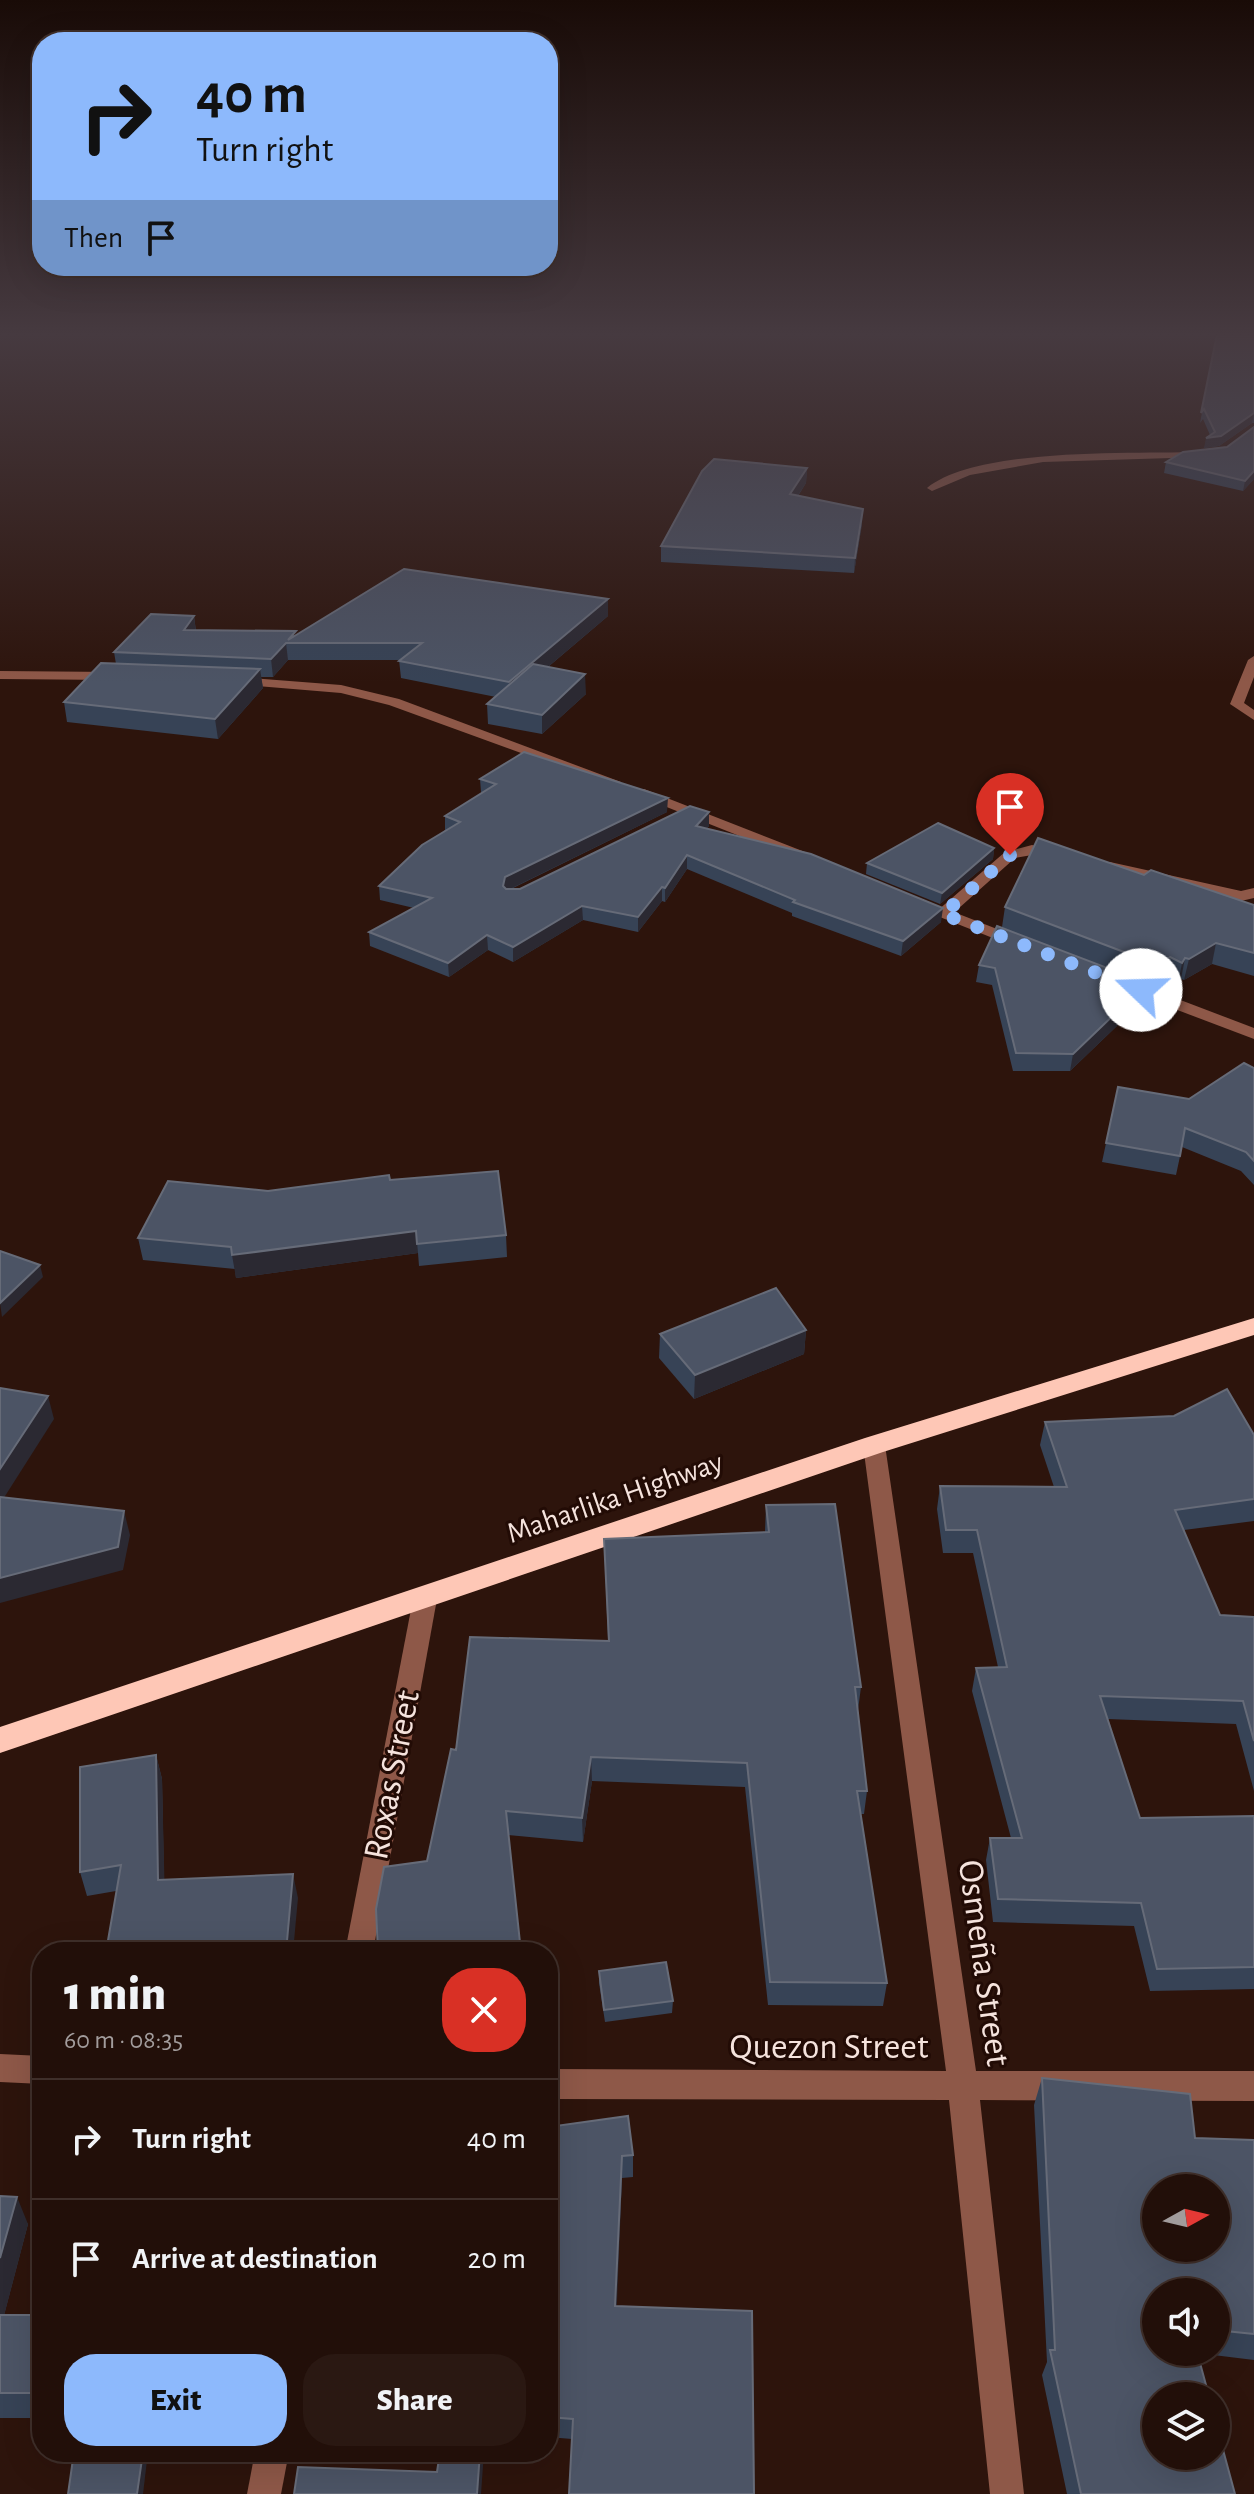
<!DOCTYPE html>
<meta charset="utf-8">
<style>
body{margin:0;font-family:"Alegreya Sans",sans-serif;background:#2a1812;color:#f1f3f6;height:100vh;display:flex;flex-direction:column;font-size:30px;white-space:nowrap}
*{box-sizing:border-box;margin:0}
p{font-size:26px;color:#a29c9c}
.icon{flex:none;width:44px;height:44px;fill:none;stroke:currentColor;stroke-width:2;stroke-linecap:round;stroke-linejoin:round}
.map{position:relative;flex:1;overflow:hidden}
.side{position:absolute;left:32px;top:1942px;width:526px;height:520px;display:flex;flex-direction:column;background:#220f09;border-radius:32px;box-shadow:0 8px 32px #0002,0 0 0 2px #3f2f2a}
.side>*{flex:none}
.hud{position:absolute;left:32px;top:32px;width:526px;height:244px;border-radius:32px;box-shadow:0 8px 32px #0002,0 0 0 2px #3f2f2a;background:#8db9fc;color:#111;overflow:hidden}
.needle{width:52px;rotate:82deg}
.buttons{position:absolute;left:1142px;top:2174px;display:grid;gap:16px}
.buttons a{display:grid;place-items:center;width:88px;height:88px;border-radius:50%;background:#220f09;box-shadow:0 8px 32px #0002,0 0 0 2px #3f2f2a;font-size:40px}
.pin{position:absolute;display:grid;place-items:center;width:68px;height:68px;color:#fff;margin:-82px -34px;border-radius:50% 50% 50% 0;rotate:-45deg;box-shadow:0 0 8px #0007}
.pin .icon{rotate:45deg}
.me{position:absolute;width:88px;margin:-44px;rotate:291deg;stroke-linejoin:round;filter:drop-shadow(0 0 6px #0008)}
.turn{display:flex;align-items:center;gap:28px;height:168px;padding:0 32px;font-size:36px}
.turn .icon{width:104px;height:104px;stroke-width:2.5}
.turn b{display:block;font-size:56px;line-height:68px}
.then{display:flex;align-items:center;height:76px;padding:0 32px;background:#0003;gap:16px;font-size:30px}
.round{display:grid;place-items:center;flex:none;width:84px;height:84px;border-radius:32px;background:#2a1812}
.overview{display:flex;align-items:center;justify-content:space-between;height:136px;padding:0 32px}
h1{font-size:48px;font-weight:800;line-height:60px}
.primary-button{display:flex;gap:16px;margin-top:auto;padding:16px 32px}
.primary-button a{flex:1;height:92px;border-radius:32px;background:#8db9fc;color:#111;font-size:32px;font-weight:800;line-height:92px;text-align:center}
.primary-button a+a{background:#2a1812;color:#f1f3f6}
ul{padding:0;list-style:none}
li{display:flex;align-items:center;gap:24px;height:120px;padding:0 32px;border-top:2px solid #3f2f2a}
li div{flex:1}
li b{display:block;font-size:30px}
li em{font-style:normal}
.map>svg:first-child{display:block}
.lines{fill:none;stroke-linecap:round;stroke-linejoin:round}
.lane{fill:#8e5848;fill-rule:evenodd}
.street{fill:#8e5848;fill-rule:evenodd}
.highway{fill:#fec7b6;fill-rule:evenodd}
.wall{fill:#374356;fill-rule:evenodd}
.shaded-wall{fill:#2b2932}
.building{fill:#4c5465;stroke:#666b78;stroke-width:2;fill-rule:evenodd}
.route{stroke:#8db9fc;stroke-width:14;stroke-dasharray:0 25.2}
.labels{text-anchor:middle;dominant-baseline:central;stroke-width:6;stroke-linejoin:round;paint-order:stroke}
.street-label{font-size:30px;fill:#f5e3dd;stroke:#220b05}
.near-street-label{font-size:36px;fill:#f5e3dd;stroke:#220b05}
</style>
<div class="map">
<svg width="1254" height="2494" viewBox="0 0 1254 2494">
<rect width="100%" height="100%" fill="#2d140c"/>
<g class="lines">
<g class="lane">
<path d="M1254,656V677L1244,703L1254,710V720L1230,704L1248,660Z"/>
<path d="M1032,845L1061,852L1064,855L1056,860L1032,855L1015,858L949,917H937V911L1005,852Z"/>
<path d="M1110,862L1241,891L1254,888V898L1241,901L1105,870L1102,867Z"/>
</g>
<g class="street">
<path d="M1199,452L1204,455L1203,457L1043,462L970,475L932,491L927,488C978,447 1132,454 1199,452Z"/>
<path d="M0,671L114,672L121,676L114,680L0,679Z"/>
<path d="M238,677L341,685L399,699L621,782L619,785H609L389,705L341,693L233,684L231,681Z"/>
<path d="M644,789L805,852L808,855L800,860L795,858L639,796V790Z"/>
<path d="M918,898L1025,940L1027,943L1019,948L1013,946L912,906L910,903Z"/>
<path d="M1120,977L1254,1028V1039L1114,986L1112,982L1114,978Z"/>
<path d="M874,1437L882,1439L885,1445L976,2071H1254V2101L980,2100L1024,2494H990L949,2100L548,2099V2069L946,2071L863,1445L866,1439Z"/>
<path d="M425,1590L434,1592L437,1599L373,1952H345L413,1599L416,1592Z"/>
<path d="M0,2054L42,2056V2084L0,2082Z"/>
<path d="M255,2452H289L281,2494H247Z"/>
</g>
<path class="highway" d="M1254,1318V1335L883,1452L0,1753V1727L865,1438Z"/>
</g>
<g class="wall">
<path d="M1217,334H1254V423H1252L1219,446L1204,448L1210,435L1203,419L1200,423Z"/>
<path d="M1227,447L1254,479L1243,491L1164,473L1166,462Z"/>
<path d="M807,468L806,483L798,496L862,524L854,573L661,562V546Z"/>
<path d="M194,616L196,631L297,635L608,616L548,667L586,694L542,734L488,724L487,704L496,697L401,678L399,660H288L273,677H261L263,688L218,739L67,722L64,702L116,664L114,652Z"/>
<path d="M480,779L667,812L511,889H520L709,812V826L707,828L941,922L901,956L792,916V913L687,869L665,902L662,901L638,932L583,920L513,962L488,950L449,977L370,946L369,932L414,908L380,900L379,886L445,830V816L482,793L481,792Z"/>
<path d="M994,848L993,859L940,904L866,874L867,863Z"/>
<path d="M1144,875L1254,905V976L1212,964L1184,980L1181,979L1178,984L1166,978L1156,987L1147,984L1144,1000L1070,1071H1013L992,985L976,982L979,965L1002,927L1005,907Z"/>
<path d="M1254,1068V1185L1241,1171L1182,1147L1176,1175L1102,1162L1118,1087L1189,1099Z"/>
<path d="M390,1180L506,1235L507,1257L419,1266L418,1253L236,1278L235,1269L143,1260L138,1238L268,1191Z"/>
<path d="M806,1330L804,1354L694,1399L659,1358L660,1334Z"/>
<path d="M1045,1422L1254,1435V1521L1184,1530L1220,1615L1254,1617V1791L1236,1724L1108,1719L1140,1818L1254,1816V1989L1150,1991L1134,1926L993,1922L986,1860L990,1838H1011L972,1691L976,1668L998,1667L973,1553H943L937,1509L940,1486L1054,1487L1040,1445Z"/>
<path d="M766,1505L861,1687L858,1710L867,1791L864,1814H861L887,1983L883,2006L768,2005L745,1787L592,1781L583,1842L508,1835L456,1750L608,1641L604,1539L765,1532Z"/>
<path d="M156,1755L162,1779L164,1879L298,1898L116,1891L87,1896L80,1872Z"/>
<path d="M599,1971L673,2001L672,2013L605,2022L599,1983Z"/>
<path d="M1042,2078L1195,2138L1254,2140V2360L1197,2353L1235,2494H1067L1042,2375L1047,2362L1034,2105ZM1216,2292V2352H1156Z"/>
<path d="M548,2127L633,2155V2177L622,2178L616,2306L572,2439L548,2437Z"/>
<path d="M0,2196L28,2224L4,2315H42V2418H0Z"/>
</g>
<g class="shaded-wall">
<path d="M1254,413L1252,423L1219,446L1204,448L1206,438Z"/>
<path d="M807,468L806,483L789,509L790,494Z"/>
<path d="M1254,471V479L1243,491L1245,481Z"/>
<path d="M863,509L862,524L854,573L855,558Z"/>
<path d="M608,599V616L510,699L509,682Z"/>
<path d="M194,616L196,633L184,630Z"/>
<path d="M286,643L288,660L273,677L271,659Z"/>
<path d="M260,669L263,688L218,739L215,719Z"/>
<path d="M585,674L586,694L542,734V715Z"/>
<path d="M668,798L667,812L506,891L503,886L505,877Z"/>
<path d="M709,812V826L696,839V826Z"/>
<path d="M994,848L993,859L940,904L942,893Z"/>
<path d="M687,855V869L665,902V888Z"/>
<path d="M662,887V901L638,932V917Z"/>
<path d="M582,906L583,920L513,962V947Z"/>
<path d="M943,908L941,922L901,956L903,941Z"/>
<path d="M487,935L488,950L449,977L448,963Z"/>
<path d="M1216,943L1212,964L1184,980L1189,959Z"/>
<path d="M1170,957L1166,978L1156,987L1161,966Z"/>
<path d="M1185,958L1181,979L1178,984L1182,963Z"/>
<path d="M1147,983L1144,1000L1070,1071L1073,1054Z"/>
<path d="M416,1231L418,1253L236,1278L232,1255Z"/>
<path d="M40,1265L43,1277L2,1317L0,1303Z"/>
<path d="M806,1330L804,1354L694,1399L695,1375Z"/>
<path d="M48,1396L54,1419L0,1504V1469Z"/>
<path d="M124,1511L130,1535L123,1570L0,1603V1578Z"/>
<path d="M156,1755L162,1779L165,1904L158,1880Z"/>
<path d="M591,1757L592,1781L583,1842L582,1818Z"/>
<path d="M293,1874L298,1898L293,1952H286Z"/>
<path d="M622,2156V2178L616,2327L615,2306Z"/>
<path d="M17,2197L28,2224L0,2331V2258Z"/>
<path d="M143,2452H148L143,2494H137Z"/>
<path d="M480,2452H484L481,2494H477Z"/>
</g>
<g class="building">
<path d="M1217,334H1254V413L1221,436L1206,438L1215,432L1204,409L1201,413Z"/>
<path d="M1254,427V471L1245,481L1166,462L1183,452L1227,447Z"/>
<path d="M714,459L807,468L790,494L863,509L855,558L661,546L702,471Z"/>
<path d="M404,569L608,599L509,682L399,661L422,643H286L271,659L114,652L151,614L194,616L184,630L296,631L288,640Z"/>
<path d="M101,663L260,669L215,719L64,702Z"/>
<path d="M533,664L585,674L542,715L487,704Z"/>
<path d="M524,752L668,798L505,877L503,886L506,889H520L690,806L709,812L696,826L811,854L943,908L903,941L793,902L795,900L687,855L665,888L662,887L638,917L582,906L513,947L487,935L448,963L369,932L432,898L379,886L422,845L460,822L445,816L496,784L480,779Z"/>
<path d="M938,823L994,848L942,893L867,863Z"/>
<path d="M1038,838L1144,875L1151,870L1254,905V953L1216,943L1189,959L1185,958L1182,963L1170,957L1161,966L1005,907Z"/>
<path d="M997,926L1147,983L1073,1054L1016,1053L995,968L979,965Z"/>
<path d="M1244,1063L1254,1068V1161L1246,1152L1185,1128L1180,1156L1106,1143L1118,1087L1189,1099Z"/>
<path d="M498,1171L506,1235L417,1244L416,1231L232,1255L231,1247L138,1238L168,1181L268,1191L389,1175L390,1180Z"/>
<path d="M0,1251L40,1265L0,1303Z"/>
<path d="M776,1288L806,1330L695,1375L660,1334Z"/>
<path d="M0,1388L48,1396L0,1469Z"/>
<path d="M1227,1389L1254,1435V1499L1175,1510L1220,1615L1254,1617V1741L1243,1701L1100,1696L1140,1818L1254,1816V1967L1157,1969L1141,1903L998,1899L990,1838H1022L976,1668L1007,1667L977,1530H946L940,1486L1067,1487L1045,1422L1174,1416Z"/>
<path d="M0,1497L124,1511L118,1547L0,1578Z"/>
<path d="M835,1504L861,1687H855L867,1791H857L887,1983L770,1982L747,1763L591,1757L582,1818L506,1811L521,1952H378L376,1909L384,1867L427,1861L451,1749L456,1750L470,1637L609,1641L604,1539L769,1532L766,1505Z"/>
<path d="M156,1755L158,1880L293,1874L286,1952H106L121,1865L80,1872V1767Z"/>
<path d="M666,1962L673,2001L604,2010L599,1971Z"/>
<path d="M1042,2078L1190,2094L1195,2138L1254,2140V2334L1216,2330V2292H1156V2352H1197L1209,2396H1156V2456H1216V2424L1235,2494H1081L1050,2350H1055ZM1156,2188H1216V2248H1156Z"/>
<path d="M628,2116L633,2155L622,2156L615,2306L752,2311L754,2494H569L573,2419L548,2417V2127Z"/>
<path d="M0,2196L17,2197L0,2258Z"/>
<rect x="0" y="2315" width="42" height="78"/>
<path d="M74,2452H143L137,2494H68Z"/>
<path d="M440,2452H480L477,2494H294L298,2467L437,2472Z"/>
</g>
<linearGradient id="sky" x2="0" y2="1"><stop stop-color="#190b07"/><stop offset="0.49" stop-color="#463a40"/><stop offset="1" stop-color="#463a40" stop-opacity="0"/></linearGradient>
<rect width="1254" height="683" fill="url(#sky)"/>
<g class="lines">
<path class="route" d="M1010,855L943,914L1141,990"/>
</g>
<g class="labels">
<g class="street-label">
<text transform="translate(615 1498) rotate(-19)">Maharlika Highway</text>
</g>
<g class="near-street-label">
<text transform="translate(392 1775) rotate(-79)">Roxas Street</text>
<text transform="translate(984 1963) rotate(82)">Osmeña Street</text>
<text x="829" y="2047">Quezon Street</text>
</g>
</g>
</svg>
<div class="buttons">
<a><svg class="needle" viewBox="-14 -14 28 28"><path d="M0-13l5 13h-10z" fill="#e53935"/><path d="M0 13l5-13h-10z" fill="#a29c9c"/></svg></a>
<a><svg class="icon" aria-label="sound" viewBox="0 0 24 24"><path d="M4 9h4l5-4v14l-5-4H4zM17 9q2 3 0 6"/></svg></a>
<a><svg class="icon" aria-label="layers" viewBox="0 0 24 24"><path d="M12 4l9 5-9 5-9-5zM3 14l9 5 9-5"/></svg></a>
</div>
<div class="pin" style="left:1010px;top:855px;background:#d93025"><svg class="icon" aria-label="arrive" viewBox="0 0 24 24"><path d="M6 21V4h12l-3 4 3 4H6"/></svg></div>
<svg class="me" style="left:1141px;top:990px" viewBox="-20 -20 40 40"><circle r="19" fill="#fff"/><path d="M0-13L10 11 0 6-10 11z" fill="#8db9fc"/></svg>
<div class="hud">
<div class="turn"><svg class="icon" aria-label="right" viewBox="0 0 24 24"><path d="M7 20v-9h11M14 6l5 5-5 5"/></svg><div><b>40 m</b>Turn right</div></div>
<div class="then">Then<svg class="icon" aria-label="arrive" viewBox="0 0 24 24"><path d="M6 21V4h12l-3 4 3 4H6"/></svg></div>
</div>
<section class="side">
<div class="overview"><div><h1>1 min</h1><p>60 m · 08:35</p></div><a class="round" style="background:#d93025;color:#fff"><svg class="icon" aria-label="close" viewBox="0 0 24 24"><path d="M6 6l12 12M18 6L6 18"/></svg></a></div>
<ul>
<li><svg class="icon" aria-label="right" viewBox="0 0 24 24"><path d="M7 20v-9h11M14 6l5 5-5 5"/></svg><div><b>Turn right</b></div><em>40 m</em></li>
<li><svg class="icon" aria-label="arrive" viewBox="0 0 24 24"><path d="M6 21V4h12l-3 4 3 4H6"/></svg><div><b>Arrive at destination</b></div><em>20 m</em></li>
</ul>
<div class="primary-button"><a>Exit</a><a>Share</a></div>
</section>
</div>
